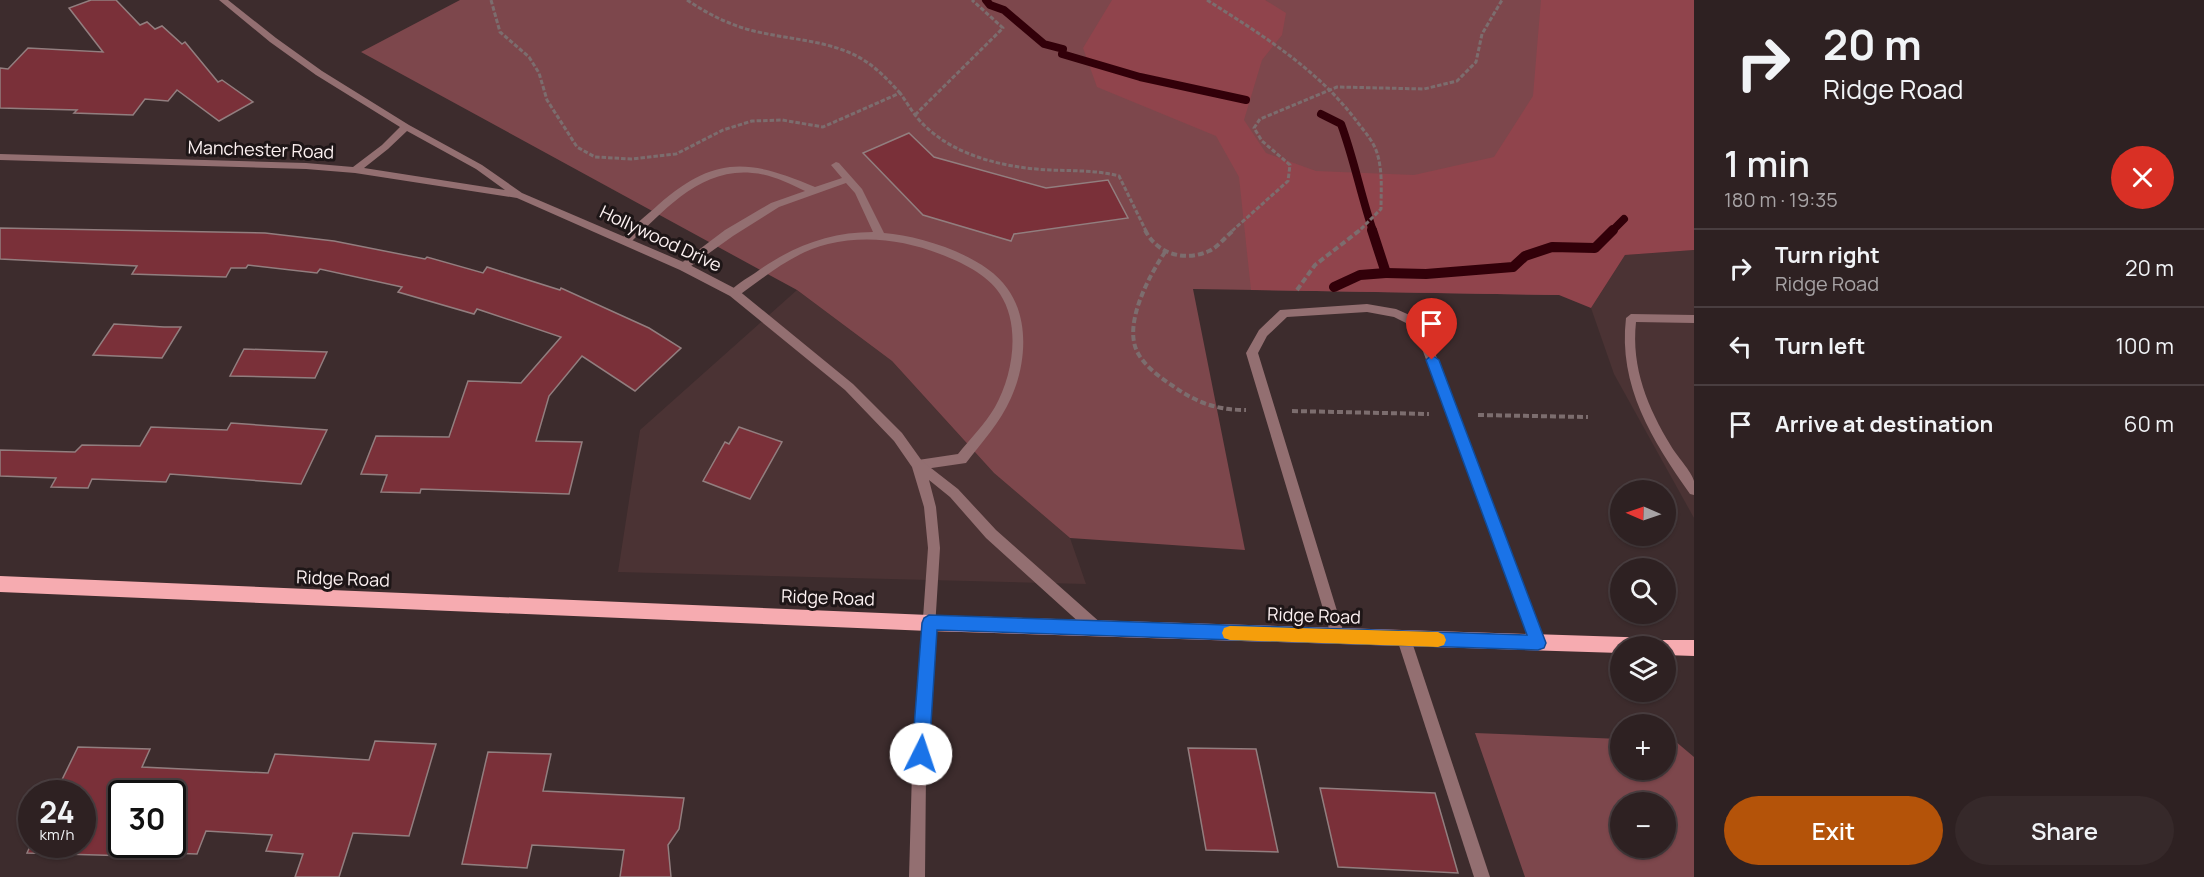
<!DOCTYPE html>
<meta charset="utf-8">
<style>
body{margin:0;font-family:Manrope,sans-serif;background:#36292a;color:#f1f3f6;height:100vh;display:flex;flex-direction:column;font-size:22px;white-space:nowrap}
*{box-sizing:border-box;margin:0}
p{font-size:20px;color:#a7a3a5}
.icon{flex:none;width:33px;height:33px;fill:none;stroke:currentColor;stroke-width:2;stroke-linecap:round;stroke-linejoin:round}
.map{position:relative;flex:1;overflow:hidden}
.panel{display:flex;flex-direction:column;background:#2e2122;width:510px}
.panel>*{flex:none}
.top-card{background:#2e2122;color:#f1f3f6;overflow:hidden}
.needle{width:39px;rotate:272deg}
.controls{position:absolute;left:1610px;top:480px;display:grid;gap:12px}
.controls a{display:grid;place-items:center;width:66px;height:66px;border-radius:50%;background:#2e2122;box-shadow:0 2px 4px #0004,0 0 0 2px #493e40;font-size:30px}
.speed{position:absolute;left:18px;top:780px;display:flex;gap:12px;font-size:30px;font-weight:700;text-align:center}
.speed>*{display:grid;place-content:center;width:78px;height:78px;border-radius:50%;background:#2e2122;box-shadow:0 2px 4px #0004,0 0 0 2px #493e40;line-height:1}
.speed small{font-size:15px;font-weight:400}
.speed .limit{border:3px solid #111;border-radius:9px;background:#fff;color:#111}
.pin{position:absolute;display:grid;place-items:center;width:51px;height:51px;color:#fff;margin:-62px -26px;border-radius:50% 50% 50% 0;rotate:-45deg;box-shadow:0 0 6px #0007}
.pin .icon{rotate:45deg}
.me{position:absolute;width:66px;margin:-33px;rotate:4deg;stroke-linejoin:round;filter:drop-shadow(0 0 4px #0008)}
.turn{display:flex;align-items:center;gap:21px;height:126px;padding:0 30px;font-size:27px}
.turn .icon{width:78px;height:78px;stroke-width:2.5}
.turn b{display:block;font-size:42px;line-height:51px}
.round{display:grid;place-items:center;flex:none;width:63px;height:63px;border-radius:32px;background:#36292a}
.overview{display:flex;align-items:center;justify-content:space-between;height:102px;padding:0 30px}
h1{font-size:36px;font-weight:600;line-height:45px}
.button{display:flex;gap:12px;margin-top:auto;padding:12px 30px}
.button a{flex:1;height:69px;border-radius:36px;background:#b45309;color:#fff;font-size:24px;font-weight:600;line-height:69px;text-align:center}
.button a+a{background:#36292a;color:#f1f3f6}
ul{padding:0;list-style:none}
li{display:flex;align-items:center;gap:18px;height:78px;padding:0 30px;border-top:2px solid #493e40}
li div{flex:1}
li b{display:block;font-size:22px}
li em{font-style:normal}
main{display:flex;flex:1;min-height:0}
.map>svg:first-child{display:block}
.built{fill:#4b3334}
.green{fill:#7d474c;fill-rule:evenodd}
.forest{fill:#90444c}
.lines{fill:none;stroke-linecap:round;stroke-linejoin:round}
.stream-far1{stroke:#320009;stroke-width:8}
.stream{stroke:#320009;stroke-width:10}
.building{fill:#7a3039;stroke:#927e7f;stroke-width:1.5;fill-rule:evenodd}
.path-far1{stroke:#7c6d6e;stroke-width:3;stroke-dasharray:4.5 2;stroke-linecap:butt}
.path{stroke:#7c6d6e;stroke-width:4;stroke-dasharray:6 3;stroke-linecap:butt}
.service{fill:#936f71;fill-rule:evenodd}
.minor{fill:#936f71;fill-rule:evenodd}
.primary{fill:#f6abb0;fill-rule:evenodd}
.route{fill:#1a73e8;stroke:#114b97;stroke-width:1.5}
.slow{fill:#f59e0b}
.labels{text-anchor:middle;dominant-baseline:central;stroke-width:6;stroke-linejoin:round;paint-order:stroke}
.street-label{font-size:18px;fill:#fdf2f2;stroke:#1e1617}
</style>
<main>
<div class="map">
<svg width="1694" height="877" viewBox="0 0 1694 877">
<rect width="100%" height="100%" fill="#3d2c2d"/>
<g class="built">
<path d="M1694,250V518L1614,374L1591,308L1625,255Z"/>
<path d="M797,290L892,361L994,473L1070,538L1086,584L618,572L640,430Z"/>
</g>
<g class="green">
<path d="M460,0H1631L1559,295L1193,289L1245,550L1070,538L994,473L892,361L797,290L361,52Z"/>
<path d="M1475,733L1620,739V770H1665V741H1675L1694,757V877H1525ZM1620,802H1665V848H1620Z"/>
</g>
<path class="forest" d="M1112,0H1265L1286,13L1282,35L1262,60L1244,120L1266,153L1316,171L1414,175L1494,157L1533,96L1541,0H1694V250L1625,255L1591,308L1559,295L1251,290L1239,177L1216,136L1097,87L1083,48Z"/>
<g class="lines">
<g class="stream-far1">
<path d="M986,0L990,5L1004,10L1044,44L1063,49L1062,54L1140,77L1246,100"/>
<path d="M1321,114L1341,124C1354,159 1361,196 1373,231"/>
<path d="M1612,231L1624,219"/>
</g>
<g class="stream">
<path d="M1386,273L1426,274L1513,267L1525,256L1552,247L1595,248L1613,230"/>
<path d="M1334,287L1360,275L1386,273L1372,230"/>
</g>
</g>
<g class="building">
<path d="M91,0H116L140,25L147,22L155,29L162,26L182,44L185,42L218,82L222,80L253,102L219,121L177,90L168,101L145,99L133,115L74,113L77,110L0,108V68L8,69L28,48L103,52L69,8Z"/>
<path d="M909,133L934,157L1046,188L1108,180L1128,218L1014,234L1011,241L923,215L863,153Z"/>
<path d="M0,228L265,233L334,241L425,259L427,257L483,273L487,267L560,290L561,288L649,328L681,348L635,391L582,356L549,396L536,441L582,442L569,494L421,489L420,493L381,492L387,475L361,474L376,436L449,437L468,381L521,383L561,337L477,309L474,314L398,292L402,287L320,269L317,273L248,265L246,268H231L226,277L193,276L132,274L137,266L0,259Z"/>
<path d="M114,324L164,327H181L162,358L93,355Z"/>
<path d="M244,349L327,352L315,378L230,376Z"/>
<path d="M231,423L327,430L301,484L170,474L166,482L92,479L88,488L51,487L56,478L0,476V450L75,452L82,445L140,446L151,427L227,430Z"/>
<path d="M739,427L782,442L750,499L703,481L725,442L729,444Z"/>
<path d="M375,741L436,744L409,836L353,833L339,877H295L303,854L266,851L272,835L206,831L197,854L169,853L167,857L27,853L32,842V844H82V794H55L78,747L150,749L142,767L268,773L275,754L369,760ZM122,794H172V844H122Z"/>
<path d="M1188,748L1256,749L1278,852L1206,850Z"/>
<path d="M488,752L551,754L543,791L684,798L679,829L668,845L671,877H620L624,850L532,845L527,868L462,864Z"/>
<path d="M1320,788L1435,793L1458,873L1338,867Z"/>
</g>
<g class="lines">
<g class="path-far1">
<path d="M491,0L500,32L529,57L539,73L547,100L577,147L595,157L631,159L676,154L723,130L752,121L782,120L823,127L900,93C908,104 915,117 925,126C957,157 1007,168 1050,170C1073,171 1096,170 1119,176L1146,231"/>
<path d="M687,0C708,14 729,25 754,31C790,40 830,40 862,59C877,68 888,80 900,93"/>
<path d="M1207,0C1262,35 1319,70 1358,123C1365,132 1372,140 1376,150C1383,169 1381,190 1381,209L1359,231"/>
<path d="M915,115L1003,28L972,0"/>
<path d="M1232,231L1288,181L1290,165L1262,141L1254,128L1260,119L1337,87L1424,89L1457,81L1476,62L1482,34L1502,0"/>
</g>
<g class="path">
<path d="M1145,230C1157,254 1184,262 1209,251C1218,247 1226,236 1234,230"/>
<path d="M1165,252C1149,276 1121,327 1139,355C1147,368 1161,378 1173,386C1197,403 1217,410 1246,410"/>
<path d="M1297,290L1315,265L1360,230"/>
<path d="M1292,411L1429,414"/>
<path d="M1478,415L1588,417"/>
</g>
<g class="service">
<path d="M836,162L839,163L862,189L884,233C922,236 985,256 1007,288C1030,319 1026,365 1011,398C1000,423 982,442 966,463L918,470L914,469L912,465L914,461L918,460L958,454C970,439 985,424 995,407C1013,375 1021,326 1000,294C987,274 961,262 940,254C904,240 866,235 828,244C794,252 766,276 738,296L734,297L729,293C735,285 746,279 755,273C791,247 828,232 873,232L855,193L846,183L779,207L733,236L684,271L679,267L680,264L725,230L771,203L805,191C788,183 770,174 752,173C700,168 664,211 630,243H622L621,240C631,227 646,216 658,205C715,155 749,159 815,187L842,178L831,165Z"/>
<path d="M1367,304L1396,309L1423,321L1424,324L1545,643L1543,648L1538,650L1533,648L1531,643L1414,327L1394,317L1367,312L1287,317L1267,336L1258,353L1345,637L1343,642L1338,644L1333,642L1246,353L1259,330L1280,310Z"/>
<path d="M1631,314L1694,315V323L1636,322C1631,368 1648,408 1671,446C1676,455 1692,472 1694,481C1694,485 1694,491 1694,495L1690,494C1652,440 1618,386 1626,318Z"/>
<path d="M1404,632L1409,634L1411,639L1490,877H1474L1397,639L1399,634Z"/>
</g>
<path class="minor" d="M219,0H228L276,38L322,71L409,125L482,165L522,193L688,264L738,290L853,384L902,433L922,461L958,489L996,530L1102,624L1104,629L1102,634L1097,635L1092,634L986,538L950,497L929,480L936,507L940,548L926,772L925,877H909L912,772L928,548L924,507L912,467L894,441L845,390L730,296L680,270L517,198L355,173L306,169L0,160V154L306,163L353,167L382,145L400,127L316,75L270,42ZM407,131L476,169L505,190L364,168L388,149Z"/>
<path class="primary" d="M0,576L929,615L1655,638L1661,640H1694V656L1665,655V646H1620V653L929,631L0,592Z"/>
</g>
<path class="route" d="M1432,355L1439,360L1546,643L1544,648L1538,650L937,630L929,754L926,760L921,763L915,760L912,754L922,623L924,618L929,615L1527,635L1426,360Z"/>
<path class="slow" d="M1230,626L1438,632L1444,635L1446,640L1444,645L1438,647L1230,640L1224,638L1222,633L1224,628Z"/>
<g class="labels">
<g class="street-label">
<text transform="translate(261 149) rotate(2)">Manchester Road</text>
<text transform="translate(661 238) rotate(25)">Hollywood Drive</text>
<text transform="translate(343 578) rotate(2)">Ridge Road</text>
<text transform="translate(828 597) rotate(2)">Ridge Road</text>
<text transform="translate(1314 615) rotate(2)">Ridge Road</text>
</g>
</g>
</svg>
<div class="controls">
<a><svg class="needle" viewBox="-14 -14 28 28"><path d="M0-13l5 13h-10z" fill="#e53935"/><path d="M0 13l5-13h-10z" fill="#a7a3a5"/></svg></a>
<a><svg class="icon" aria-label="search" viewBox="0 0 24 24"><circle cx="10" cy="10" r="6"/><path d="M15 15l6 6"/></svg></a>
<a><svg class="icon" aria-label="layers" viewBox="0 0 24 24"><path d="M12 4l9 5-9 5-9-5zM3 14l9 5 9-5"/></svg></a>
<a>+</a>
<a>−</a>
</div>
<div class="speed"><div>24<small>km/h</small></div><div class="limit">30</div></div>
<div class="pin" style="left:1432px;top:360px;background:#d93025"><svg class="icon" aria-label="arrive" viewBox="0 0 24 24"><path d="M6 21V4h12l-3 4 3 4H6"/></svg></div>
<svg class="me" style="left:921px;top:754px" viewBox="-20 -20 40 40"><circle r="19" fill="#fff"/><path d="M0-13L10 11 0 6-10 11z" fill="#1a73e8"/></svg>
</div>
<section class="panel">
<div class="top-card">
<div class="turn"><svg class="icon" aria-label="right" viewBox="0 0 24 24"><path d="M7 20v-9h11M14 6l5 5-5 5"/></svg><div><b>20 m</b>Ridge Road</div></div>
</div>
<div class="overview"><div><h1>1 min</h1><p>180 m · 19:35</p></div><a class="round" style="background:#d93025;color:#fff"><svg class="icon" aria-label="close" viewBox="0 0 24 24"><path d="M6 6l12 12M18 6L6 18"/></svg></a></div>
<ul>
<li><svg class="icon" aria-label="right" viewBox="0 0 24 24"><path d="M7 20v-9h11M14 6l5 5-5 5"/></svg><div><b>Turn right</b><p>Ridge Road</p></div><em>20 m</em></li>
<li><svg class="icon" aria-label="left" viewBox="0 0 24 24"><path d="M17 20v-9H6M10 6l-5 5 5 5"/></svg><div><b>Turn left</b></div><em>100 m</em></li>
<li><svg class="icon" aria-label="arrive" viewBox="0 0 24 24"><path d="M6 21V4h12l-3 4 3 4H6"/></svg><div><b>Arrive at destination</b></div><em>60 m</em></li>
</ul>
<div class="button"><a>Exit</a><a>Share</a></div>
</section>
</main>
